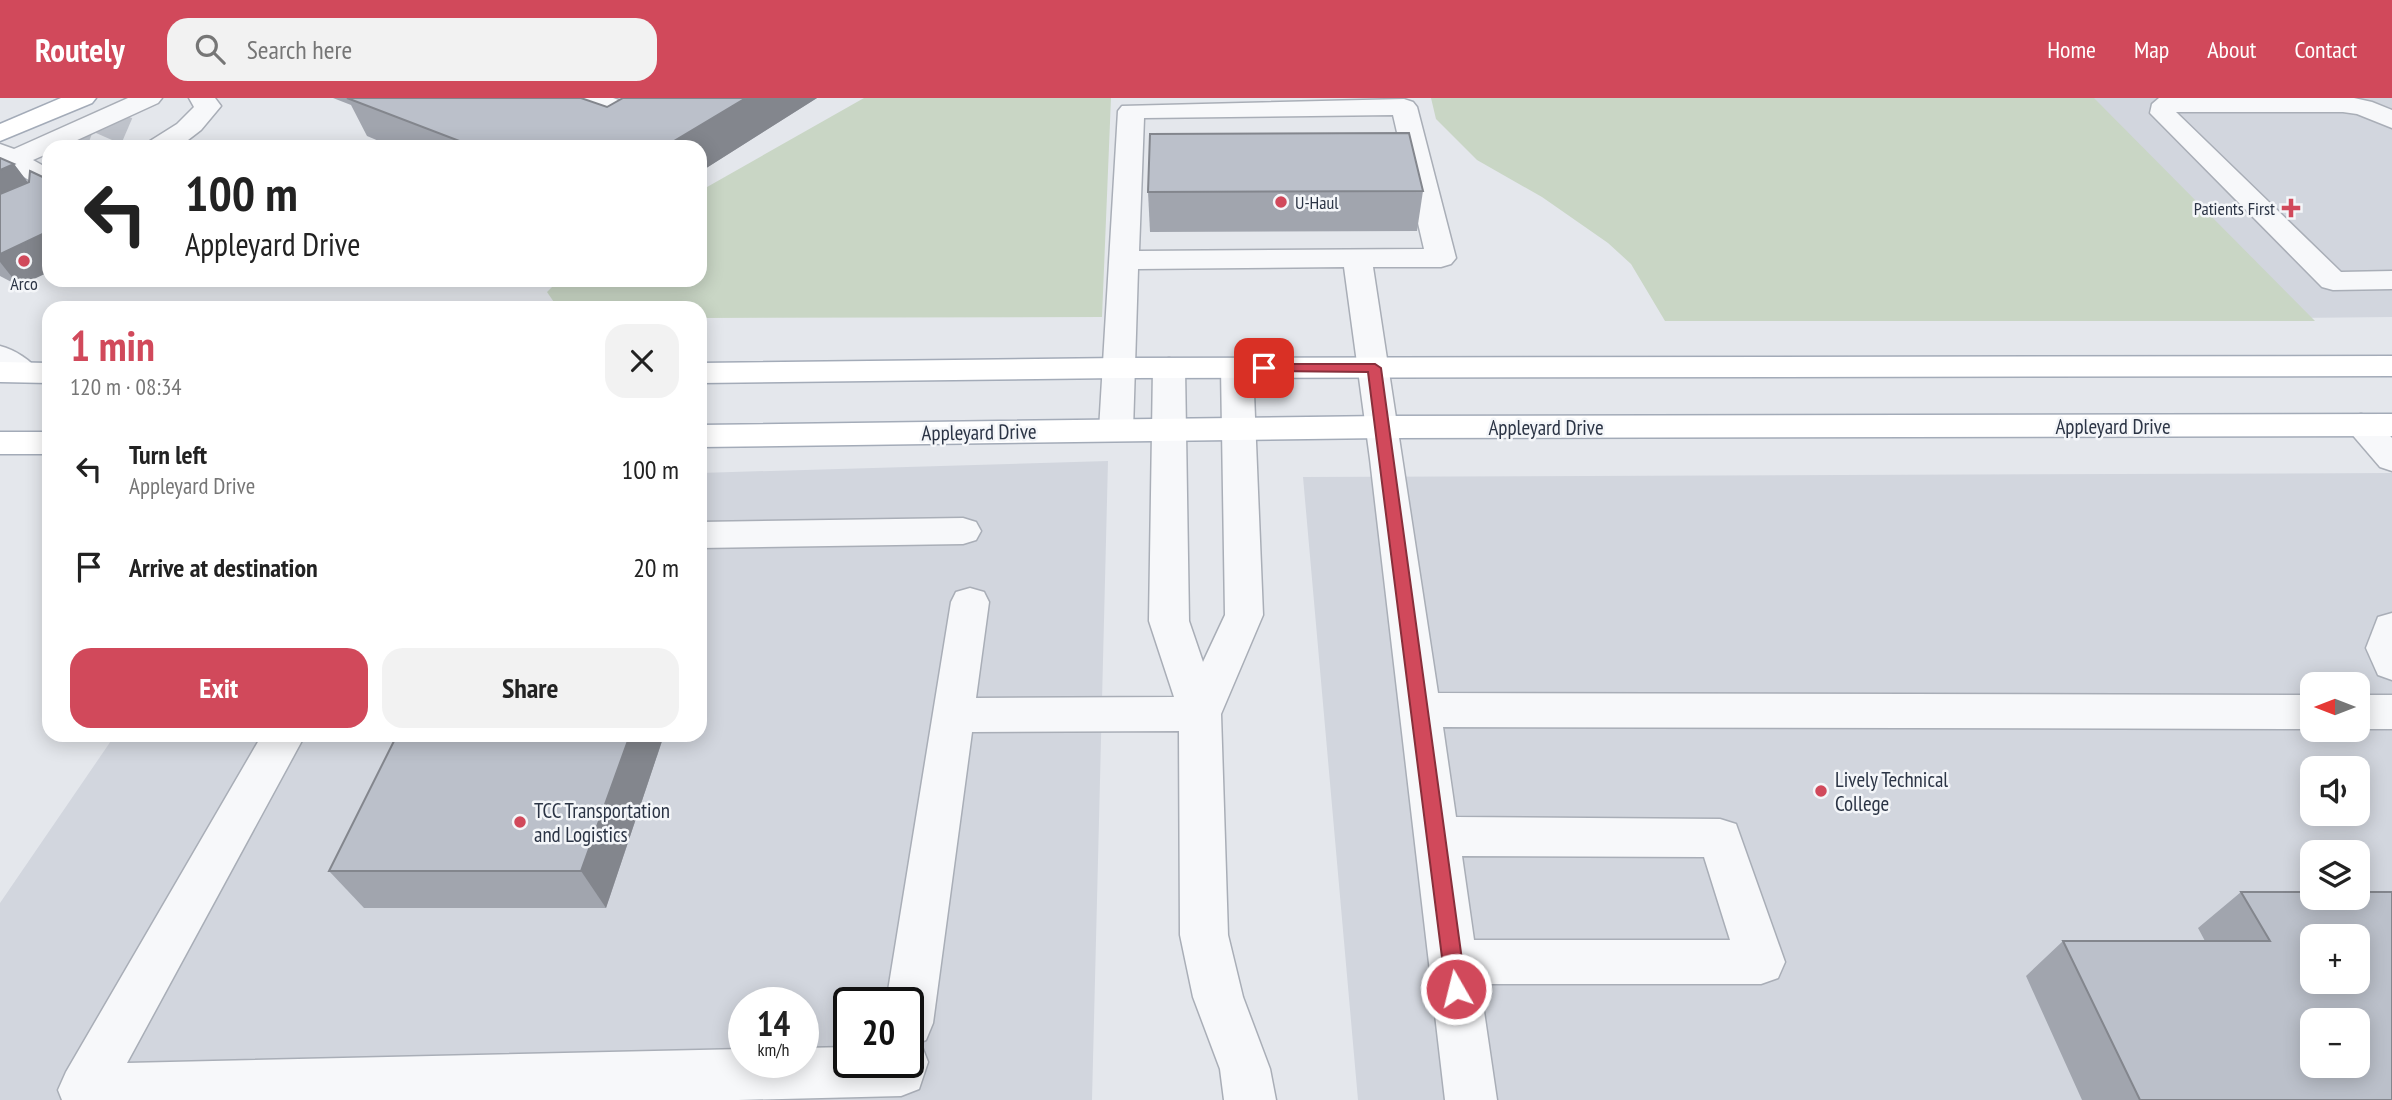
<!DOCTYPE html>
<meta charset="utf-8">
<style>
body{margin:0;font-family:"PT Sans Narrow",sans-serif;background:#f2f2f2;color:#222;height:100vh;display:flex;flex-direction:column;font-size:26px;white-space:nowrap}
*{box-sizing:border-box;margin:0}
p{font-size:23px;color:#767676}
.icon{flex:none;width:38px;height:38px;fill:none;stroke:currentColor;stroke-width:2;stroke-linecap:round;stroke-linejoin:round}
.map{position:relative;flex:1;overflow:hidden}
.sheet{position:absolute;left:42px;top:203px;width:665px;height:441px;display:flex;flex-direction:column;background:#fff;border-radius:21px;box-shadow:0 4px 18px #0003}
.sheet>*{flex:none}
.guide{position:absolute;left:42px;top:42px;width:665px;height:147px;border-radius:21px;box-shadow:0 4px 18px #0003;background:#fff;color:#222;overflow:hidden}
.needle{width:46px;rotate:270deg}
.fabs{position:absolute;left:2300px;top:574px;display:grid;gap:14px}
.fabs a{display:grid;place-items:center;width:70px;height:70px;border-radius:14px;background:#fff;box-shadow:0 4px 18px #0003;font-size:35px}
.speed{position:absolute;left:728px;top:889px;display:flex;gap:14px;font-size:35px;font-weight:700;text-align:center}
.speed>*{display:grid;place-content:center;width:91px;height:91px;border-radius:50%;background:#fff;box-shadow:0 4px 18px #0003;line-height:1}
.speed small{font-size:18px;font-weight:400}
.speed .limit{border:4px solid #111;border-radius:10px;background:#fff;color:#111}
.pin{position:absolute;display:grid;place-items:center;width:60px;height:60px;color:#fff;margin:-30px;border-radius:14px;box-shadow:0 4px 10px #0006}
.me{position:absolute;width:77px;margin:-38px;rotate:352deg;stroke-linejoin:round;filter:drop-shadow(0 0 5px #0008)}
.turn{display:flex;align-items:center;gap:24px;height:147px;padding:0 28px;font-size:32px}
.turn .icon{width:91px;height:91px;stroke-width:2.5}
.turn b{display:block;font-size:49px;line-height:60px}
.round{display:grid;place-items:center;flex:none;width:74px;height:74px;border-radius:21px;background:#f2f2f2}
.overview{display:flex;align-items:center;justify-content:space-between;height:119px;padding:0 28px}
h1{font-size:42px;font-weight:700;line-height:52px;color:#d1495b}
.action{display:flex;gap:14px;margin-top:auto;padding:14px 28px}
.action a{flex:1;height:80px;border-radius:21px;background:#d1495b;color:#fff;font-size:28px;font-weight:700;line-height:80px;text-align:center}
.action a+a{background:#f2f2f2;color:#222}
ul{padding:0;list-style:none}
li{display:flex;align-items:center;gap:21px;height:98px;padding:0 28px}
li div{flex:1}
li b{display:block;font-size:26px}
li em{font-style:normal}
header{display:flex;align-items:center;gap:42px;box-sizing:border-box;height:98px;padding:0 35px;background:#d1495b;color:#fff}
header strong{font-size:33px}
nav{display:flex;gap:38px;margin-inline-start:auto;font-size:24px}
.search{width:490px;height:63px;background:#f2f2f2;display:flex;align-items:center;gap:18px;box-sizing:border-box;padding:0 24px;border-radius:21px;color:#767676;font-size:26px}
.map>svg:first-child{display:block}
.built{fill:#d2d6de;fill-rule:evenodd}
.green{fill:#c9d6c5}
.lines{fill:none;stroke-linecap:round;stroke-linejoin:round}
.minor-tunnel{stroke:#bfc3cb;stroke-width:28;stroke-dasharray:28 14;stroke-linecap:butt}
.minor-casing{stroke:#a9aeb7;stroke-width:3}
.major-casing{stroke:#a3abb8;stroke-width:3}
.minor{fill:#f7f8fa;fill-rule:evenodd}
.major{fill:#fff;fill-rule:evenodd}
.wall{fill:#a1a5ae}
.shaded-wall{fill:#83868d}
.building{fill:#bbc0ca;stroke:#83868d;stroke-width:2;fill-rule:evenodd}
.route{fill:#d1495b;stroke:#882f3b;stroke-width:2}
.poi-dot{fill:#d1495b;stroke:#f4f6f9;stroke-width:2.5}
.labels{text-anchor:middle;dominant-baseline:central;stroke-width:5;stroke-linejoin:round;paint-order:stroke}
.far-poi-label{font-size:18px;fill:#2b3445;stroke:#f4f6f9;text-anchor:start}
.street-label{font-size:21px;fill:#2b3445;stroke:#f4f6f9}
.poi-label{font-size:21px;fill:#2b3445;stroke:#f4f6f9;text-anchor:start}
</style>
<header>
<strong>Routely</strong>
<div class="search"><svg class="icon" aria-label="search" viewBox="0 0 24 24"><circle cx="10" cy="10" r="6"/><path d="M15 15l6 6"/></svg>Search here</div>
<nav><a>Home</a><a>Map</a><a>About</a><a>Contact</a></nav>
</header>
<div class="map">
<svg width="2392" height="1002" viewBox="0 0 2392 1002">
<rect width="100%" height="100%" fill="#e4e7ec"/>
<g class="built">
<path d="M2087,0H2392V219L2294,220Z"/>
<path d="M1108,363L1092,1002H0V805L115,637H700V375ZM744,905H803V964H744ZM849,905H908V964H849Z"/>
<path d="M2392,375V1002H1358L1303,379ZM2312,586H2357V632H2312ZM2312,670H2357V716H2312ZM2312,754H2357V800H2312ZM2312,838H2357V884H2312ZM2312,922H2357V968H2312Z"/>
</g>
<g class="green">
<path d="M864,0H1111L1102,219L700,220V210H558L547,194L559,182H700V93Z"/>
<path d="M1431,0H2094L2315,223H1665L1631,166L1608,145L1542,99L1477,62L1436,21Z"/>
</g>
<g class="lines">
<g class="minor-tunnel">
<path d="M101,22L138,38"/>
<path d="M79,46L87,49"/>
</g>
<defs>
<g id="minor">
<path d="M128,0H162L158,5L62,49H49V55L33,62L49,71V90L39,88L12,72L0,75V46L14,51Z"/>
<path d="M189,0H215L221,8L201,32L179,49H146L150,43L177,26L194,9Z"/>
<path d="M574,0H613L622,3L627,0H658L654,5L624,20L578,5Z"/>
<path d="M2354,0L2372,4L2392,12V30L2357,16L2343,14H2176L2341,174L2392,173V191L2333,192L2322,189L2150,15L2152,6L2159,0Z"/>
<path d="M1404,1L1413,4L1417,9L1456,160L1451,166L1441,169H1373L1438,595L2312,597V631L1443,629L1456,719L1720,721L1736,726L1785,864L1778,880L1761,886H1480L1497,1002H1445L1370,361L1344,169L1138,171L1133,332L1128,340L1116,343L1104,340L1099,332L1118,13L1122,8ZM1393,17L1424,151L1139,153L1144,20ZM1462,758L1704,759L1730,842H1474Z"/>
<path d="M0,248C15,252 31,262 40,275L35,282C20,286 13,282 0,273Z"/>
<path d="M1169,260L1180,263L1185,270L1189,523L1203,564L1225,517L1221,270L1226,263L1237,260L1248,263L1253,270L1263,517L1221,616L1228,837L1243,899L1270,971L1276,1002H1224L1220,971L1193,899L1180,837L1179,633L972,634L933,925L926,942L918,945L921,946L928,964L919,991L901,998L738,1002H62L58,992L66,974L262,637H305L127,965L744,951V964H803V950L849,949V964H908V905H886L951,504L956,494L970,490L984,494L989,504L976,600L1174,599L1149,523L1153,270L1158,263Z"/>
<path d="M2361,316L2373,319L2392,340V373L2380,369L2344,327L2349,319Z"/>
<path d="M963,420L976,424L981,433L976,442L963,446L700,450V424Z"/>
<path d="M2392,515V582L2378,577L2366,550L2378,519Z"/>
<rect x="2357" y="597" width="35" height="34"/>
</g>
<g id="major">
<path d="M61,0H96L92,5L0,43V26Z"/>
<path d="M2392,258V278L1119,280L700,285V265L1119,260Z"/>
<path d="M0,264L49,265V285L0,284Z"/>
<path d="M2392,316V338L1383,340L700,349V327L1383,318Z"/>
<rect x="0" y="334" width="49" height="22"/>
</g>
</defs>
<use href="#minor" class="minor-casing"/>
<use href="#major" class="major-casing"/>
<use href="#minor" class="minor"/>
<use href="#major" class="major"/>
</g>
<g class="wall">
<path d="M333,0H581L607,9L623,0H817L700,74V49H393L367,38L351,7Z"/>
<path d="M0,60L14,66L28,85L19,188L0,178Z"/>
<path d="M1423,93L1417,133L1150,134L1148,94Z"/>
<path d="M397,637H664L606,810H364L329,773Z"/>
<path d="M2241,794L2392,1002H2082L2026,878L2063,843H2205L2198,830Z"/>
</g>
<g class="shaded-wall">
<path d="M746,0H817L700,74V49H664Z"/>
<path d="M14,66L36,95L0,110V72Z"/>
<path d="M49,133V174L19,188L0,164V156Z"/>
<path d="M630,637H664L606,810L581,773Z"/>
</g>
<g class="building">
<path d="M347,0H581L607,9L623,0H746L664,49H475Z"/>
<path d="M1409,35L1423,93L1148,94L1150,36Z"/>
<path d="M0,60L14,66L0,72Z"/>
<path d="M30,73L49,82V133L0,156V96L29,84Z"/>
<path d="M397,637H630L581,773H329Z"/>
<path d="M2241,794H2312V800H2357V794H2392V1002H2140L2063,843H2270ZM2312,838H2357V884H2312ZM2312,922H2357V968H2312Z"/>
</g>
<path class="route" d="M1264,266H1375L1381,270L1466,891L1463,898L1456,901L1449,898L1446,891L1368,274L1260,273V267Z"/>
<g class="poi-dot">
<circle cx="1281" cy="104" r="7"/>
<path d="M2287.5 99.5h7v7h7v7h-7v7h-7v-7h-7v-7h7z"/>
<circle cx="24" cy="163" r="7"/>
<circle cx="1821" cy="693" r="7"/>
<circle cx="520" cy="724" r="7"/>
</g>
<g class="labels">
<g class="far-poi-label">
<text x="1295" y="104">U-Haul</text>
<text x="2275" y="110" text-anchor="end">Patients First</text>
<text x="24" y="185" text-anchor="middle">Arco</text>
</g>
<g class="street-label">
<text x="2113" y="328">Appleyard Drive</text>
<text x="1546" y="329">Appleyard Drive</text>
<text transform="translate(979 334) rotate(-1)">Appleyard Drive</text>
</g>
<g class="poi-label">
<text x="1835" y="681">Lively Technical<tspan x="1835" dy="24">College</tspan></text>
<text x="534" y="712">TCC Transportation<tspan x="534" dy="24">and Logistics</tspan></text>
</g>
</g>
</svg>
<div class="fabs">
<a><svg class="needle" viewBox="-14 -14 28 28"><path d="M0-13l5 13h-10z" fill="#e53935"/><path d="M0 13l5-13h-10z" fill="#767676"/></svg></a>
<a><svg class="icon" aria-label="sound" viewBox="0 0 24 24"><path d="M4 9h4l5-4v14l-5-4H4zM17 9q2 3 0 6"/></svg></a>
<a><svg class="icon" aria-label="layers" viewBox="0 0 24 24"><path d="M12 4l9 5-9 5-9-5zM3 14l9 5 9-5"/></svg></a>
<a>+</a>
<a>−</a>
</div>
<div class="speed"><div>14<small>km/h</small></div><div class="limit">20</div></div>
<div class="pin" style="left:1264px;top:270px;background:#d93025"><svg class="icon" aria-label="arrive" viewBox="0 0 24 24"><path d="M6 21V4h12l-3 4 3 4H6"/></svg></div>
<svg class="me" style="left:1456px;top:891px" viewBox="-20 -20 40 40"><circle r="17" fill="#d1495b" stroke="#fff" stroke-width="3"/><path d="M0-11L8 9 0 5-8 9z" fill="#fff"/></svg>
<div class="guide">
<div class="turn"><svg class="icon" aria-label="left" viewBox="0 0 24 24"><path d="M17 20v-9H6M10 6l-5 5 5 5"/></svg><div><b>100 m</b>Appleyard Drive</div></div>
</div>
<section class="sheet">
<div class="overview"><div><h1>1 min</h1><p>120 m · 08:34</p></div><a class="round"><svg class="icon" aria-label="close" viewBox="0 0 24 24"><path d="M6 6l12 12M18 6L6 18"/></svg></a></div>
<ul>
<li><svg class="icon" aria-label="left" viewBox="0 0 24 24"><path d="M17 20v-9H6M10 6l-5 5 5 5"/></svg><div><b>Turn left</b><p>Appleyard Drive</p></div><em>100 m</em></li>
<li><svg class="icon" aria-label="arrive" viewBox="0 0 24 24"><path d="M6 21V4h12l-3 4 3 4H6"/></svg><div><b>Arrive at destination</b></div><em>20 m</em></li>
</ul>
<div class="action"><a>Exit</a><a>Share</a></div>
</section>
</div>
